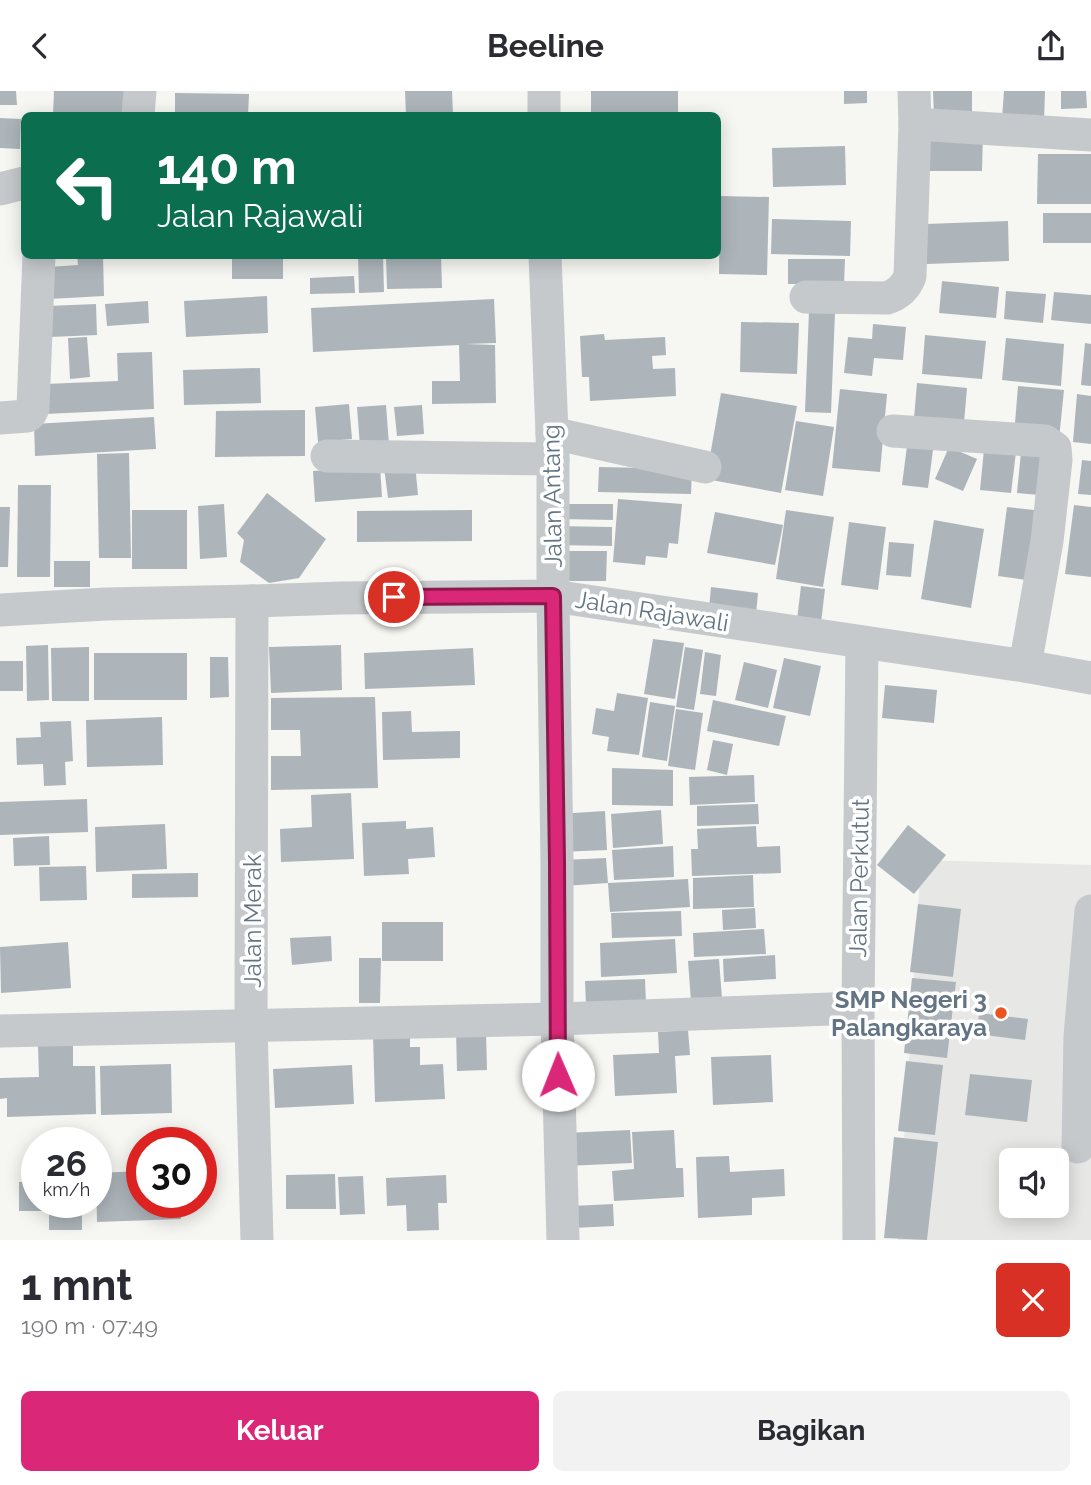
<!DOCTYPE html>
<html lang="id">
<meta charset="utf-8">
<style>
body{margin:0;font-family:Raleway,sans-serif;background:#f2f2f3;color:#2b2b33;height:100vh;display:flex;flex-direction:column;font-size:26px;white-space:nowrap}
*{box-sizing:border-box;margin:0}
p{font-size:23px;color:#7c7c81}
.icon{flex:none;width:38px;height:38px;fill:none;stroke:currentColor;stroke-width:2;stroke-linecap:round;stroke-linejoin:round}
.map{position:relative;height:1149px;overflow:hidden}
.side{display:flex;flex-direction:column;background:#fff;flex:1}
.side>*{flex:none}
.hud{position:absolute;left:21px;top:21px;width:700px;height:147px;border-radius:10px;box-shadow:0 4px 18px #0003;background:#0b6e4f;color:#fff;overflow:hidden}
.fabs{position:absolute;left:999px;top:1057px;display:grid;gap:14px}
.fabs a{display:grid;place-items:center;width:70px;height:70px;border-radius:10px;background:#fff;box-shadow:0 4px 18px #0003;font-size:35px}
.speed{position:absolute;left:21px;top:1036px;display:flex;gap:14px;font-size:35px;font-weight:700;text-align:center}
.speed>*{display:grid;place-content:center;width:91px;height:91px;border-radius:50%;background:#fff;box-shadow:0 4px 18px #0003;line-height:1}
.speed small{font-size:18px;font-weight:400}
.speed .limit{border:10px solid #d22;background:#fff;color:#111}
.pin{position:absolute;display:grid;place-items:center;width:60px;height:60px;color:#fff;margin:-30px;border:4px solid #fff;border-radius:50%;box-shadow:0 2px 7px #0007}
.me{position:absolute;width:77px;margin:-38px;rotate:359deg;stroke-linejoin:round;filter:drop-shadow(0 0 5px #0008)}
.turn{display:flex;align-items:center;gap:24px;height:147px;padding:0 21px;font-size:32px}
.turn .icon{width:91px;height:91px;stroke-width:2.5}
.turn b{display:block;font-size:49px;line-height:60px}
.round{display:grid;place-items:center;flex:none;width:74px;height:74px;border-radius:10px;background:#f2f2f3}
.head{display:flex;align-items:center;justify-content:space-between;height:119px;padding:0 21px}
h1{font-size:42px;font-weight:700;line-height:52px}
.button{display:flex;gap:14px;margin-top:auto;padding:14px 21px}
.button a{flex:1;height:80px;border-radius:10px;background:#db2777;color:#fff;font-size:28px;font-weight:700;line-height:80px;text-align:center}
.button a+a{background:#f2f2f3;color:#2b2b33}
header{display:flex;justify-content:space-between;align-items:center;height:91px;padding:0 21px;background:#fff;font-size:32px;font-weight:700}
.map>svg:first-child{display:block}
.built{fill:#e7e8e6;fill-rule:evenodd}
.building{fill:#adb5bb}
.lines{fill:none;stroke-linecap:round;stroke-linejoin:round}
.minor{stroke:#c5c9cc;stroke-width:33}
.route-casing{stroke:#8e194d;stroke-width:18}
.route{stroke:#db2777;stroke-width:12}
.poi-dot{fill:#eb551d;stroke:#fff;stroke-width:2.5}
.labels{text-anchor:middle;dominant-baseline:central;stroke-width:7;stroke-linejoin:round;paint-order:stroke}
.street-label{font-size:24px;fill:#637585;stroke:#fff}
.poi-label{font-size:24px;font-weight:bold;fill:#637585;stroke:#fff;text-anchor:end}
</style>
<header><svg class="icon" aria-label="back" viewBox="0 0 24 24"><path d="M15 5l-7 7 7 7"/></svg>Beeline<svg class="icon" aria-label="share" viewBox="0 0 24 24"><path d="M12 15V3M7 8l5-5 5 5M5 13v7h14v-7"/></svg></header>
<div class="map">
<svg width="1091" height="1149" viewBox="0 0 1091 1149">
<rect width="100%" height="100%" fill="#f6f6f2"/>
<path class="built" d="M921,769L1091,774V1149H898ZM1012,1069H1057V1115H1012Z"/>
<g class="building">
<path d="M0,0H16L17,14H0Z"/>
<path d="M54,0H129L128,24H53Z"/>
<path d="M405,0H452L453,24H406Z"/>
<rect x="591" y="0" width="87" height="22"/>
<path d="M844,0H867V12L844,13Z"/>
<path d="M933,0H972V22L934,23Z"/>
<path d="M1004,0H1045L1044,30L1002,28Z"/>
<path d="M1061,0H1086L1087,17L1061,18Z"/>
<path d="M175,2L249,3L248,24H175Z"/>
<path d="M0,27L21,28L20,58L0,57Z"/>
<path d="M929,41H983L982,80H929Z"/>
<path d="M845,55L846,94L773,96L772,57Z"/>
<path d="M1038,63H1091V113H1037Z"/>
<path d="M720,105L769,106L767,184L719,183Z"/>
<rect x="1043" y="122" width="48" height="30"/>
<path d="M772,128L851,130L850,165L771,163Z"/>
<path d="M1008,130L1009,170L927,173L926,133Z"/>
<path d="M77,164H103L104,205L49,208L47,176L78,174Z"/>
<rect x="232" y="164" width="51" height="24"/>
<path d="M358,164H383L384,201L359,202Z"/>
<path d="M386,164H441L442,197L387,198Z"/>
<path d="M788,168H845L844,193H788Z"/>
<path d="M354,185L355,202L310,203V187Z"/>
<path d="M942,190L999,196L996,227L939,222Z"/>
<path d="M1006,200L1046,203L1043,232L1004,228Z"/>
<path d="M1054,201L1091,204V233L1051,229Z"/>
<path d="M267,205L268,242L186,246L184,210Z"/>
<path d="M494,208L496,252L465,253L495,254L496,312L432,313V290H460L459,254L313,261L311,217Z"/>
<path d="M148,210L149,232L107,235L105,213Z"/>
<path d="M96,213L97,244L50,246L48,215Z"/>
<path d="M809,220L835,221L831,322L805,321Z"/>
<path d="M741,231L799,232L797,283L740,281Z"/>
<path d="M873,233L906,236L903,269L874,267L872,285L844,282L848,246L872,248Z"/>
<path d="M604,243L605,249L665,246L666,264L652,265L653,278L675,277L676,305L590,310L589,286H582L580,245Z"/>
<path d="M925,244L986,250L982,288L922,283Z"/>
<path d="M87,246L90,286L70,288L68,247Z"/>
<path d="M1006,247L1064,253L1061,295L1002,289Z"/>
<path d="M1085,252L1091,253V295L1081,294Z"/>
<path d="M152,261L154,318L45,323V293L118,290L117,262Z"/>
<path d="M260,277L261,312L184,314L183,279Z"/>
<path d="M917,292L967,297L963,343L913,339Z"/>
<path d="M1018,295L1064,299L1059,348L1014,344Z"/>
<path d="M840,298L887,303L880,381L832,377Z"/>
<path d="M721,302L797,315L781,402L706,388Z"/>
<path d="M1077,303L1091,305V353L1073,351Z"/>
<path d="M349,313L352,348L318,351L315,316Z"/>
<path d="M386,314L389,354L360,356L357,316Z"/>
<path d="M422,314L424,343L397,345L394,316Z"/>
<path d="M305,319V365L215,366L216,320Z"/>
<path d="M154,326L156,358L35,365L34,333Z"/>
<path d="M796,330L834,336L823,405L785,399Z"/>
<path d="M907,355L933,359L928,397L902,394Z"/>
<path d="M949,356L977,368L963,400L935,388Z"/>
<path d="M984,358L1016,361L1011,402L980,399Z"/>
<path d="M1021,361L1054,365L1050,405L1017,402Z"/>
<path d="M129,362L131,467H99L97,363Z"/>
<path d="M1082,369L1091,370V404L1078,403Z"/>
<path d="M415,373L418,404L388,407L384,376Z"/>
<path d="M380,375L382,406L315,411L313,380Z"/>
<path d="M599,376L692,378L691,403L598,401Z"/>
<path d="M18,394H51L50,486H17Z"/>
<path d="M267,402L326,448L299,487L269,492L240,471L244,449L237,442Z"/>
<path d="M618,408L682,413L678,453L669,452L667,467L646,465L645,474L613,471Z"/>
<path d="M224,413L227,466L200,468L198,415Z"/>
<path d="M561,413H613V429L561,428Z"/>
<path d="M1074,414L1091,416V486L1065,483Z"/>
<path d="M0,416H10L8,476H0Z"/>
<path d="M1007,416L1043,420L1033,490L998,485Z"/>
<rect x="132" y="419" width="55" height="59"/>
<path d="M472,419V450L357,451V420Z"/>
<path d="M786,419L834,426L823,496L776,488Z"/>
<path d="M715,421L783,434L775,474L707,462Z"/>
<path d="M934,429L984,438L971,517L921,508Z"/>
<path d="M849,431L886,436L878,499L841,494Z"/>
<path d="M554,435L612,436V455L554,454Z"/>
<path d="M889,451L914,453L911,486L886,484Z"/>
<path d="M556,460H607L606,490H556Z"/>
<rect x="54" y="470" width="36" height="26"/>
<path d="M801,495L825,498L821,532L797,529Z"/>
<path d="M711,496L758,502L756,523L709,518Z"/>
<path d="M653,548L684,552L675,608L644,603Z"/>
<path d="M48,554L49,609L27,610L26,555Z"/>
<path d="M341,554L342,599L271,602L269,556Z"/>
<path d="M89,556V610H52L51,557Z"/>
<path d="M685,556L703,559L694,619L676,616Z"/>
<path d="M473,557L475,594L365,598L364,562Z"/>
<path d="M705,561L721,564L716,605L700,603Z"/>
<rect x="94" y="562" width="93" height="47"/>
<path d="M210,566H228L229,606L210,607Z"/>
<path d="M784,567L821,575L810,625L773,617Z"/>
<rect x="0" y="570" width="23" height="30"/>
<path d="M744,571L777,579L768,617L735,609Z"/>
<path d="M885,594L937,599L934,632L882,627Z"/>
<path d="M617,602L648,607L639,664L607,660L609,646L592,643L596,617L614,620Z"/>
<path d="M375,606L378,697L271,699V665H301L300,639H271V607Z"/>
<path d="M713,609L786,625L779,655L707,640Z"/>
<path d="M650,611L675,615L667,670L642,666Z"/>
<path d="M676,618L703,622L695,679L668,675Z"/>
<path d="M411,620L412,641L460,640V667L383,669L382,621Z"/>
<path d="M162,626L163,674L87,676L86,629Z"/>
<path d="M71,630L73,670L65,671L66,694L44,695L43,673L17,674L16,647L41,646L40,631Z"/>
<path d="M713,649L733,653L727,684L707,679Z"/>
<path d="M612,677L673,679V715L612,714Z"/>
<path d="M754,684L755,711L690,714L689,686Z"/>
<path d="M351,702L354,768L281,771L280,738L312,736L311,704Z"/>
<path d="M87,708L88,741L0,744V711Z"/>
<path d="M758,713L759,733L697,735V715Z"/>
<path d="M661,719L663,753L613,757L611,723Z"/>
<path d="M605,720L607,759L559,761L557,723Z"/>
<path d="M406,730V738L433,736L435,766L408,768L409,783L364,785L362,732Z"/>
<path d="M165,733L167,778L96,781L95,736Z"/>
<path d="M908,734L946,764L914,803L877,774Z"/>
<path d="M756,735L757,756L780,755L781,782L692,785L691,758H698L697,738Z"/>
<path d="M49,745L50,774L14,775L13,747Z"/>
<path d="M673,755L674,786L614,789L612,759Z"/>
<path d="M606,767L608,792L564,795L563,769Z"/>
<path d="M86,775L87,809L40,810L39,776Z"/>
<path d="M198,782V806L132,807V783Z"/>
<path d="M753,784L754,816L693,818V787Z"/>
<path d="M688,788L690,816L610,821L608,792Z"/>
<path d="M918,813L961,818L953,886L910,881Z"/>
<path d="M755,817L756,837L723,839L722,819Z"/>
<path d="M681,820L682,845L612,847L611,822Z"/>
<rect x="382" y="831" width="61" height="39"/>
<path d="M764,838L766,863L694,866L693,842Z"/>
<path d="M331,845L332,870L292,874L290,847Z"/>
<path d="M675,848L677,882L601,886L600,852Z"/>
<path d="M68,851L71,897L1,902L0,856Z"/>
<path d="M775,864L776,888L724,891L723,868Z"/>
<path d="M359,867H381L380,912H359Z"/>
<path d="M719,868L722,908L691,910L688,870Z"/>
<path d="M912,887L956,891L947,967L904,962Z"/>
<path d="M645,888L646,913L586,915L585,890Z"/>
<path d="M979,922L1028,928L1025,949L977,943Z"/>
<path d="M486,939L487,979L457,980L456,940Z"/>
<path d="M688,939L690,964L675,965L677,1002L615,1005L613,964L659,962L658,941Z"/>
<path d="M410,943V956H420V974L443,973L445,1008L375,1011L373,945Z"/>
<path d="M73,954V975H95L96,1023L7,1026V1007L0,1008V987L39,986L38,955Z"/>
<path d="M771,964L773,1011L713,1014L711,966Z"/>
<path d="M906,970L943,974L935,1044L898,1040Z"/>
<path d="M171,973L172,1022L101,1024L100,975Z"/>
<path d="M352,974L354,1013L275,1017L273,978Z"/>
<path d="M970,983L1032,989L1027,1031L965,1024Z"/>
<path d="M630,1039L632,1072L566,1075L565,1042Z"/>
<path d="M674,1039L676,1077H683L684,1106L614,1110L612,1080L634,1078L632,1041Z"/>
<path d="M894,1046L938,1051L927,1149L884,1147Z"/>
<path d="M729,1065L730,1081L784,1078L785,1105L752,1107V1124L698,1127L696,1066Z"/>
<path d="M142,1080V1111H181V1128L97,1131L96,1082Z"/>
<path d="M335,1083L336,1118H286V1084Z"/>
<path d="M446,1084L447,1112H438L439,1139L407,1140L406,1114L387,1115L386,1087Z"/>
<path d="M363,1085L365,1123L340,1124L338,1086Z"/>
<path d="M19,1091H37V1111H82V1139H49V1120H19Z"/>
<path d="M613,1113L614,1135L573,1137L572,1115Z"/>
</g>
<g class="lines">
<g class="minor">
<path d="M544,0V24"/>
<path d="M138,24L140,0"/>
<path d="M915,33L1091,44"/>
<path d="M0,98L24,92"/>
<path d="M545,164L553,368V505L557,770V928L563,1149"/>
<path d="M806,206L887,207C899,203 906,196 910,185L915,33L914,0"/>
<path d="M0,327L27,325L30,323L33,317L39,164"/>
<path d="M893,340L1045,350L1055,357L1056,369L1047,450L1025,575"/>
<path d="M552,342L705,376"/>
<path d="M327,365L553,368"/>
<path d="M252,510L251,935L257,1149"/>
<path d="M0,519L106,513L252,510L341,507L553,505L1025,575L1091,587"/>
<path d="M0,940L557,928L858,917"/>
<path d="M1078,1056L1080,945L1091,820"/>
<path d="M859,1149L858,917L862,552"/>
</g>
</g>
<g class="lines">
<defs>
<path id="route" d="M394,506L553,505L557,770L558,984"/>
</defs>
<use href="#route" class="route-casing"/>
<use href="#route" class="route"/>
</g>
<circle class="poi-dot" cx="1001" cy="922" r="7"/>
<g class="labels">
<g class="street-label">
<text transform="translate(552 405) rotate(-91)">Jalan Antang</text>
<text transform="translate(652 520) rotate(9)">Jalan Rajawali</text>
<text transform="translate(859 787) rotate(-89)">Jalan Perkutut</text>
<text transform="translate(252 830) rotate(-90)">Jalan Merak</text>
</g>
<g class="poi-label">
<text x="987" y="908">SMP Negeri 3<tspan x="987" dy="28">Palangkaraya</tspan></text>
</g>
</g>
</svg>
<div class="fabs">
<a><svg class="icon" aria-label="sound" viewBox="0 0 24 24"><path d="M4 9h4l5-4v14l-5-4H4zM17 9q2 3 0 6"/></svg></a>
</div>
<div class="speed"><div>26<small>km/h</small></div><div class="limit">30</div></div>
<div class="pin" style="left:394px;top:506px;background:#d93025"><svg class="icon" aria-label="arrive" viewBox="0 0 24 24"><path d="M6 21V4h12l-3 4 3 4H6"/></svg></div>
<svg class="me" style="left:558px;top:984px" viewBox="-20 -20 40 40"><circle r="19" fill="#fff"/><path d="M0-13L10 11 0 6-10 11z" fill="#db2777"/></svg>
<div class="hud">
<div class="turn"><svg class="icon" aria-label="left" viewBox="0 0 24 24"><path d="M17 20v-9H6M10 6l-5 5 5 5"/></svg><div><b>140 m</b>Jalan Rajawali</div></div>
</div>
</div>
<section class="side">
<div class="head"><div><h1>1 mnt</h1><p>190 m · 07:49</p></div><a class="round" style="background:#d93025;color:#fff"><svg class="icon" aria-label="close" viewBox="0 0 24 24"><path d="M6 6l12 12M18 6L6 18"/></svg></a></div>
<div class="button"><a>Keluar</a><a>Bagikan</a></div>
</section>
